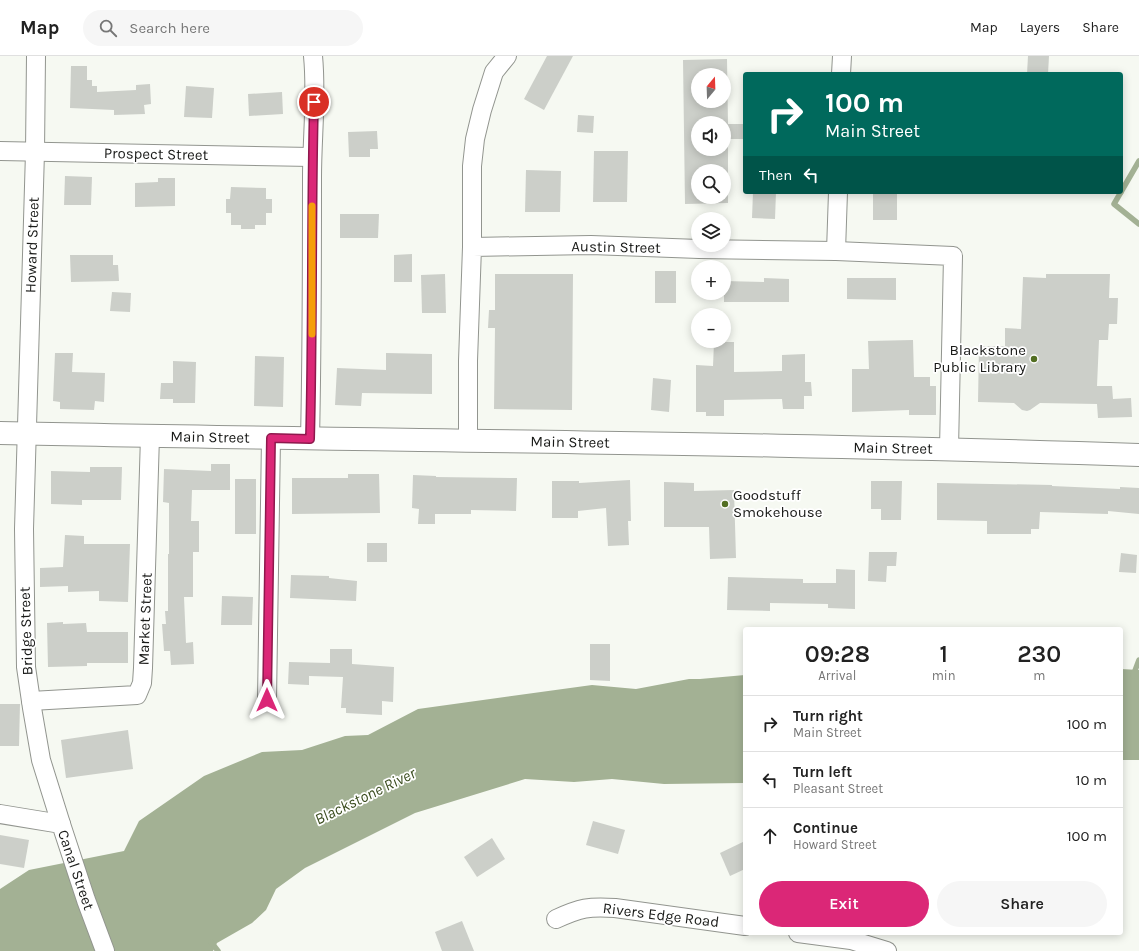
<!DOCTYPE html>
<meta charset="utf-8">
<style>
body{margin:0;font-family:Karla,sans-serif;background:#f6f6f6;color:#222;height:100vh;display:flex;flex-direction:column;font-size:15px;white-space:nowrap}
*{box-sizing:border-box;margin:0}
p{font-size:13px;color:#767676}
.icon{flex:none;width:22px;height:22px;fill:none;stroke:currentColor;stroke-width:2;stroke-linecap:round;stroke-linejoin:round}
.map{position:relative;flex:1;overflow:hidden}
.drawer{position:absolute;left:743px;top:571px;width:380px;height:308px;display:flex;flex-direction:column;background:#fff;border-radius:4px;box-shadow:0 2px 10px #0003}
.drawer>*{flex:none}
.hud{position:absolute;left:743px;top:16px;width:380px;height:122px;border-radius:4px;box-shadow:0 2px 10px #0003;background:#00695c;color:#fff;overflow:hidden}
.needle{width:26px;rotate:19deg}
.fabs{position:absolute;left:691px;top:12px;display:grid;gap:8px}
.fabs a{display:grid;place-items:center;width:40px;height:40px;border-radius:50%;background:#fff;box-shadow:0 2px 10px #0003;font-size:20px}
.pin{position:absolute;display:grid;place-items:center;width:34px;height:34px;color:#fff;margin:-17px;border:2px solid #fff;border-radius:50%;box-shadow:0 1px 4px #0007}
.me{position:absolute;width:44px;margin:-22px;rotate:0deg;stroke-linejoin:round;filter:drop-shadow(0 0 3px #0008)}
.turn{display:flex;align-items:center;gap:14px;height:84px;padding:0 16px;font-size:18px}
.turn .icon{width:52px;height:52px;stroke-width:2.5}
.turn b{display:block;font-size:28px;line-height:34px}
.then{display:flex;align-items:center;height:38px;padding:0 16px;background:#0003;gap:8px;font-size:15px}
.eta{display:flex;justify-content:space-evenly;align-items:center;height:68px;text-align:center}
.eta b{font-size:24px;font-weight:600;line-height:28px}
.button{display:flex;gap:8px;margin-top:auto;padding:8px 16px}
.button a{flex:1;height:46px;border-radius:24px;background:#db2777;color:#fff;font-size:16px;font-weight:600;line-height:46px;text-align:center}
.button a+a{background:#f6f6f6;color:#222}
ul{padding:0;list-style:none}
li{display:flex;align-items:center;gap:12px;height:56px;padding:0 16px;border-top:1px solid #e0e0e0}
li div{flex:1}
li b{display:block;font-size:15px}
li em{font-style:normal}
header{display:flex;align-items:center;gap:24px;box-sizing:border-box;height:56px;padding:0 20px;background:#fff;border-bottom:1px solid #e0e0e0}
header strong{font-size:19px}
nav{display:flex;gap:22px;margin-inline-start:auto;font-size:14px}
.search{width:280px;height:36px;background:#f6f6f6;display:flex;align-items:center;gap:10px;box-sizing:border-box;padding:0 14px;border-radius:22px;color:#767676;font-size:15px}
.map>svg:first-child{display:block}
.water{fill:#a3b194}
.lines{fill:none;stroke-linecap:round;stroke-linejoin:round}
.stream{stroke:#a3b194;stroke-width:5.5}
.building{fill:#cccfc9;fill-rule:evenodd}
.minor-casing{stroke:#92958f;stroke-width:20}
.major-casing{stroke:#92958f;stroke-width:24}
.minor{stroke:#fff;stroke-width:18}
.major{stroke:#fff;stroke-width:22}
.route-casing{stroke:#8e194d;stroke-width:10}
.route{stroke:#db2777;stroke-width:7}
.slow{stroke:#f59e0b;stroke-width:7}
.poi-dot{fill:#526e22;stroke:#fff;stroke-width:1.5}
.labels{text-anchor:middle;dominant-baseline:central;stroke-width:3.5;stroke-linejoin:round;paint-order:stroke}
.street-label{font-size:15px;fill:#191a18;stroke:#fff}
.poi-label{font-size:15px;fill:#191a18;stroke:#fff;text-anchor:end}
.water-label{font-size:16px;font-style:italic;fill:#3a4c1e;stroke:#fff}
</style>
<header>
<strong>Map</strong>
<div class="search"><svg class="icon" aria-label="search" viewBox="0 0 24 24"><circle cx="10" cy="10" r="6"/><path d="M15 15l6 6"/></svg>Search here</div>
<nav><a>Map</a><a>Layers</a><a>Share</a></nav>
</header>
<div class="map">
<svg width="1139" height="895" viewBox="0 0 1139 895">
<rect width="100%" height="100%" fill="#f6f9f2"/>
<g class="water">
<path d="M1121,613L1139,614V704H1121Z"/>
<path d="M745,619V727L664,728L612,723L574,726L525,723L415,757L305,812L276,833L266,854L252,867L217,887L213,895H0V833L29,814L124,795L139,765L204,720L262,696L302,694L345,680L368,679L418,653L592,629L636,633L689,623H700Z"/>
</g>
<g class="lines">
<g class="stream">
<path d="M1121,136L1114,148L1139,168"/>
<path d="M1121,136L1139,105"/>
<path d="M1133,620L1139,604"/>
<path d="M211,886L218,895"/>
</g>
</g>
<g class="building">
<path d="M547,0H573L544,54L524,43Z"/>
<path d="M1028,0H1049L1048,18H1027Z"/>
<path d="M727,3L728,68H745V83H728V147L685,148L683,4ZM698,19H724V45H698ZM698,67H724V93H698ZM698,115H724V141H698Z"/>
<path d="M71,10H87V24H92V30H97V36L136,34V29L150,28L151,48L144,49L145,58L114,59V54L70,52Z"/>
<path d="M186,30L214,32L212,62L184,61Z"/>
<path d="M282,36L283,58L249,60L248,38Z"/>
<path d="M578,59L594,60L593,77L577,76Z"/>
<path d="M377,75L378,93H370V101H349L348,76Z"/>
<path d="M594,95H628L627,146H593Z"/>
<path d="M526,114L561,115L560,156H525Z"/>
<path d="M65,120L92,121L91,149H64Z"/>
<path d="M158,122H175V150L135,151V127L158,126Z"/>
<path d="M231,131L266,132V143H272V157H266V169H255V173H241V169H231V157H226V143H230Z"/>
<path d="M753,136H776L775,163L752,162Z"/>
<rect x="873" y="136" width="24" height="28"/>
<path d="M340,158H379L378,182H340Z"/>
<path d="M412,198V226H394V199Z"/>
<path d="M70,199H113V209H118L119,225L71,226Z"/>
<rect x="655" y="215" width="21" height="32"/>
<path d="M445,218L446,257H422L421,219Z"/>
<path d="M495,218H573L572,354L494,353L495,272H488L489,254H495Z"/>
<path d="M1046,218H1110L1109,242H1118L1117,268H1109L1108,284H1099L1097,330H1112L1113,343L1131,342L1132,361L1098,362L1097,348L1040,347L1030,354L1027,355L1022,354L1014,347L978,346L979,290H1005V272L1021,273L1023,221L1046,222Z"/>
<path d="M764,222L789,223V246H724V225L764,226Z"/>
<path d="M847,222H896V244L847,243Z"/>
<path d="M112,236L131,237L130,256L110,255Z"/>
<path d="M913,284L914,321H930V330H936V359H909V354L852,356V313H869L868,285Z"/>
<path d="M714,286H734V316L782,315V299L805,298V326H811L812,340H804V353H783L782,343L724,344V360H706V356H696V309L713,310Z"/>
<path d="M55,297H73L72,316L105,317L104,346L95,345L94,354L60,353V346L53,345Z"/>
<path d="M386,297L432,298V338L362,337L361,350L335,349L337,312L386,314Z"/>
<path d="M255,300L284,301L283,351L254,350Z"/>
<path d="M173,305L196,306L195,347H173V343H160L161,327H173Z"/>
<path d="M653,322L671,324L669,356L651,354Z"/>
<path d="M211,408H230V434H192L191,465H199V496H193V541H184L186,587L193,586L194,608L171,609L170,595H164L162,568H166L165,555H168V498H169V447L163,446L164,413L211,415Z"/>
<path d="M90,411H122L121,444H82V449L51,448V415L90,416Z"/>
<path d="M348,418H379L380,457L292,458V422H348Z"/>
<path d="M413,419L436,420V421L517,422L516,455L471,454V458H435V468H418L419,453L412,452Z"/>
<rect x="235" y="423" width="21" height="55"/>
<path d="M630,424L631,465H628L629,489L608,490L606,452L578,455V462H552V425H579V427Z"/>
<path d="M871,425H902L901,464H881V453H871Z"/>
<path d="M664,426L694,427V435L734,434L736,502L710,503L709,471H664Z"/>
<path d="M937,427L1052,429V430L1120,433V431L1139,432V458L1108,455V458L1040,456L1039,473H1031V478H987V465L937,464Z"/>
<path d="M65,479L84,480V488H130L128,546L99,545V535L68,536V530L40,531V512L63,511Z"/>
<rect x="367" y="487" width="20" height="19"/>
<path d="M869,496H897L896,510H887L886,526L868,525Z"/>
<path d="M1121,497L1137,499L1136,517L1119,516Z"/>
<path d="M836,513L855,514V553L828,552V548L770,547V555L727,554L728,521L803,523V527H836Z"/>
<path d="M291,519L329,520V522L357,525L356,545L290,542Z"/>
<path d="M222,540L253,541L252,569H221Z"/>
<path d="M63,566V568L86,567L87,576H128V607H87V610L48,611L47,567Z"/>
<path d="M590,588H610V625L590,624Z"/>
<path d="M330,593H352V608L394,611L393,646L382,645V659L346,657V652H341L343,621L309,620V629L288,628L289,606L330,607Z"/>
<path d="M0,648H20L19,690H0Z"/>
<path d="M128,674L133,713L66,722L61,684Z"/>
<path d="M593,765L625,774L618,798L586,789Z"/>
<path d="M0,779L29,784L24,812L0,808Z"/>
<path d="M492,782L505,803L477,821L464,801Z"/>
<path d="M745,785V813L730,820L720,797Z"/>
<path d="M462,865L474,895H442L435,876Z"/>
</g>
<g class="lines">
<defs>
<g id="minor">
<path d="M36,0L35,96L24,473L26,611L32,652L41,704L61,768"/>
<path d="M841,18L842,0"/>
<path d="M0,95L312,101"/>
<path d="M472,191V110L475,83L482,54L494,16L507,0"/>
<path d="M836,195L838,136"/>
<path d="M310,383C312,296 312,209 312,122C312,81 317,40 313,0"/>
<path d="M468,384V305L472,191L591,189L699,193L836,195L953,200L949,393"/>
<path d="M267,644L271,382"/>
<path d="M31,645L137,639L142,627L143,612L150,380"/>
<path d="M0,758L61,768L86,844L105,895"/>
<path d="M556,863C580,852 589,850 615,852L745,870"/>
<path d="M798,877L851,884L887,895"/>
</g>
<path id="major" d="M0,377C380,385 759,386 1139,399"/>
</defs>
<use href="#minor" class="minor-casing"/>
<use href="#major" class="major-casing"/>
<use href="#minor" class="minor"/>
<use href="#major" class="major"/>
</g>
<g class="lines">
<defs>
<path id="route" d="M267,644L271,382L310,383C313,271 311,158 314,46"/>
</defs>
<use href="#route" class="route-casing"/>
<use href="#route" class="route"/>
<path class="slow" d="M312,278V150"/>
</g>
<g class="poi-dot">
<circle cx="1034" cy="303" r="4"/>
<circle cx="725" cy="448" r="4"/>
</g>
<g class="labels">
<g class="street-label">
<text transform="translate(156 98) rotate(1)">Prospect Street</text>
<text transform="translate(32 189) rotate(-88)">Howard Street</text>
<text transform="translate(616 191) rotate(1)">Austin Street</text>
<text transform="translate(210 381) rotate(1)">Main Street</text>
<text transform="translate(570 386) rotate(1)">Main Street</text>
<text transform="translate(893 392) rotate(1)">Main Street</text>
<text transform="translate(145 563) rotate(-88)">Market Street</text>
<text transform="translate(26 575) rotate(-92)">Bridge Street</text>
<text transform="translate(76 814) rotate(71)">Canal Street</text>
<text transform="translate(661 859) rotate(7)">Rivers Edge Road</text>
</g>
<g class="poi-label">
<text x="1026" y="294">Blackstone<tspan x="1026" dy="17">Public Library</tspan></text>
<text x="733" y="439" text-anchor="start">Goodstuff<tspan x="733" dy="17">Smokehouse</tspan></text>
</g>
<g class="water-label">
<text transform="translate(365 740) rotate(-26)">Blackstone River</text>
</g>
</g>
</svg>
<div class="fabs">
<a><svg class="needle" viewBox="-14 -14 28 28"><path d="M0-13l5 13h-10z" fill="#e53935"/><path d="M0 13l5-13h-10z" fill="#767676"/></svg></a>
<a><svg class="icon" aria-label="sound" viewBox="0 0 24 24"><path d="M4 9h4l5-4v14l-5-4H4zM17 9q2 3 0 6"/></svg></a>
<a><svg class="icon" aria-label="search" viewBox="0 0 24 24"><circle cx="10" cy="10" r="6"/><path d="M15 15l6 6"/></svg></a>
<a><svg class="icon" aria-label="layers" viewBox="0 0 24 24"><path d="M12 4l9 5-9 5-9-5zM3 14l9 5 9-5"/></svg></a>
<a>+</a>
<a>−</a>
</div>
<div class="pin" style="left:314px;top:46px;background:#d93025"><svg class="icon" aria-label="arrive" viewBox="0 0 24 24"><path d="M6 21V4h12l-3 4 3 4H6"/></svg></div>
<svg class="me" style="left:267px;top:644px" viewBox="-20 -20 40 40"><path d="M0-17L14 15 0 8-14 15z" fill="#db2777" stroke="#fff" stroke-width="4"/></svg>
<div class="hud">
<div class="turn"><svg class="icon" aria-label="right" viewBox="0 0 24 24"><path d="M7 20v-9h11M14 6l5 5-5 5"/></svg><div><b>100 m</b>Main Street</div></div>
<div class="then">Then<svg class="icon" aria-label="left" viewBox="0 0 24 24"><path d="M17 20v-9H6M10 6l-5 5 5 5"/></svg></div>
</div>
<section class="drawer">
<div class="eta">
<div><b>09:28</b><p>Arrival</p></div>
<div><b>1</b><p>min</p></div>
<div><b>230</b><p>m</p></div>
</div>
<ul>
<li><svg class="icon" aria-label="right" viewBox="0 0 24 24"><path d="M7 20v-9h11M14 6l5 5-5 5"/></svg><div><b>Turn right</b><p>Main Street</p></div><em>100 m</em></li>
<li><svg class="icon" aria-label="left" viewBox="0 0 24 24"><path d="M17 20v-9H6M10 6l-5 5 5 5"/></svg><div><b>Turn left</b><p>Pleasant Street</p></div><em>10 m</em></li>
<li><svg class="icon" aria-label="ahead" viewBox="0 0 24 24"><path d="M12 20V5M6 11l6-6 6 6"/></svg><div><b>Continue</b><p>Howard Street</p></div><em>100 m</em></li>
</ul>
<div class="button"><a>Exit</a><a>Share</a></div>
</section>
</div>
